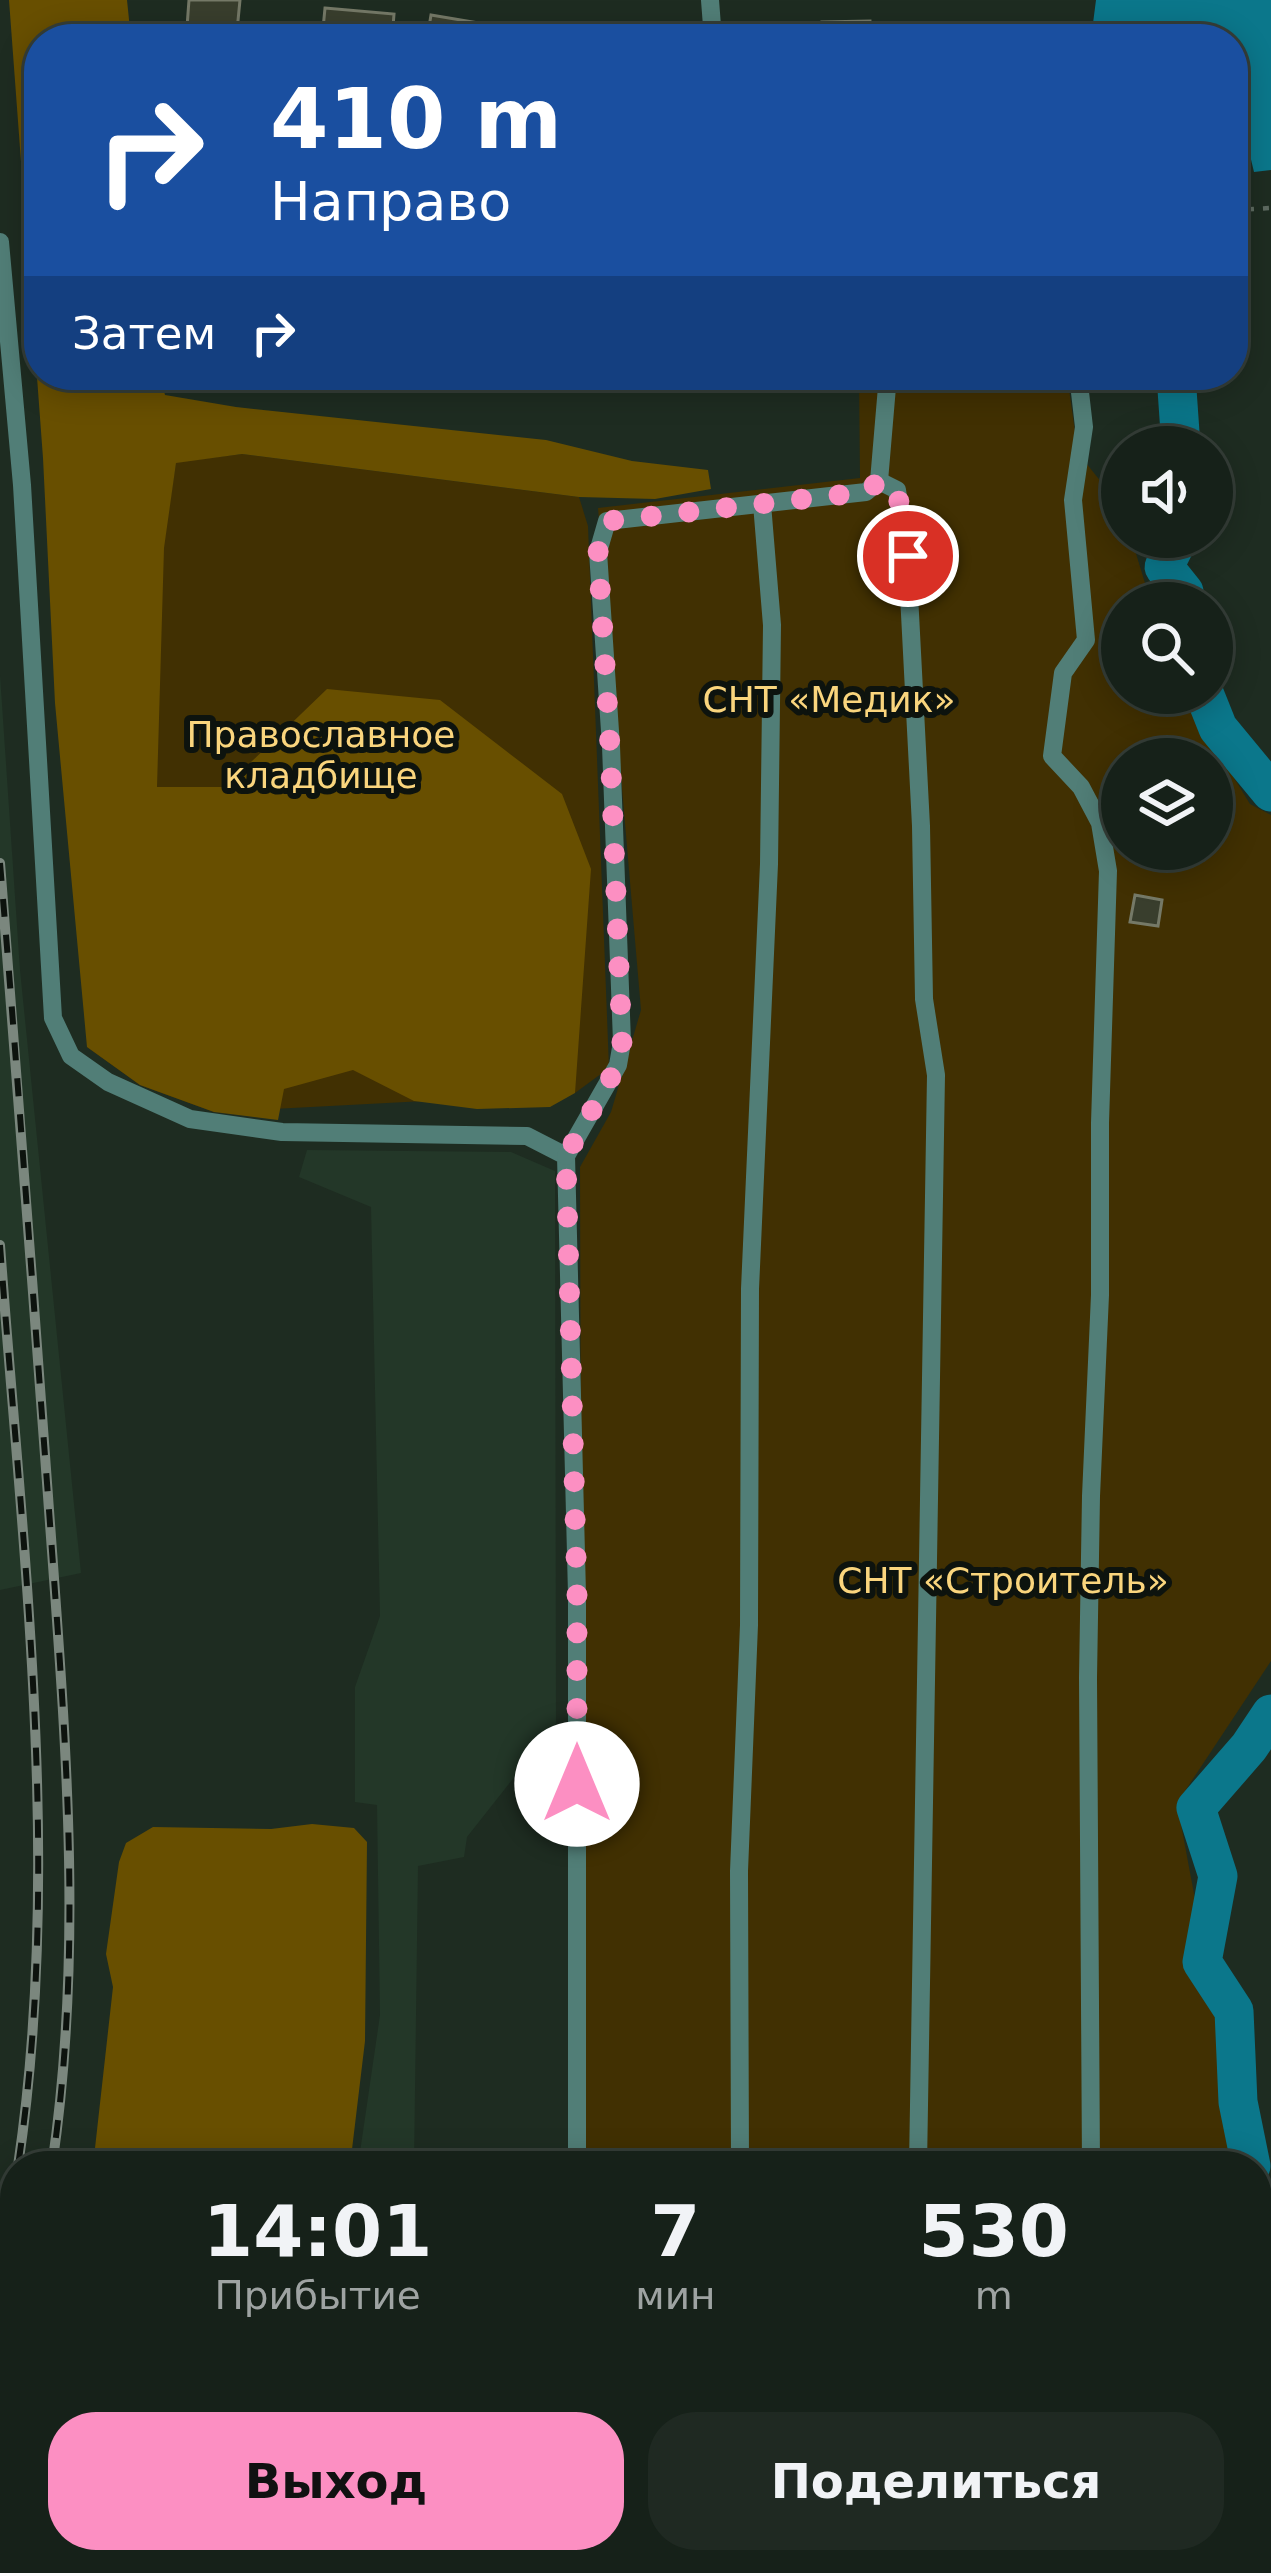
<!DOCTYPE html>
<html lang="ru">
<meta charset="utf-8">
<style>
body{margin:0;font-family:"DejaVu Sans",sans-serif;background:#1f2922;color:#f1f3f6;height:100vh;display:flex;flex-direction:column;font-size:45px;white-space:nowrap}
*{box-sizing:border-box;margin:0}
p{font-size:39px;color:#9ea3a2}
.icon{flex:none;width:66px;height:66px;fill:none;stroke:currentColor;stroke-width:2;stroke-linecap:round;stroke-linejoin:round}
.map{position:relative;flex:1;overflow:hidden}
.details{position:absolute;left:0px;top:2151px;width:1272px;height:423px;display:flex;flex-direction:column;background:#162119;border-radius:48px 48px 0 0;box-shadow:0 6px 30px #0003,0 0 0 3px #353e38}
.details>*{flex:none}
.hud{position:absolute;left:24px;top:24px;width:1224px;height:366px;border-radius:48px;box-shadow:0 6px 30px #0003,0 0 0 3px #353e38;background:#1a4fa0;color:#fff;overflow:hidden}
.buttons{position:absolute;left:1101px;top:426px;display:grid;gap:24px}
.buttons a{display:grid;place-items:center;width:132px;height:132px;border-radius:50%;background:#162119;box-shadow:0 6px 30px #0003,0 0 0 3px #353e38;font-size:60px}
.pin{position:absolute;display:grid;place-items:center;width:102px;height:102px;color:#fff;margin:-51px;border:6px solid #fff;border-radius:50%;box-shadow:0 3px 12px #0007}
.me{position:absolute;width:132px;margin:-66px;rotate:0deg;stroke-linejoin:round;filter:drop-shadow(0 0 9px #0008)}
.turn{display:flex;align-items:center;gap:42px;height:252px;padding:0 48px;font-size:54px}
.turn .icon{width:156px;height:156px;stroke-width:2.5}
.turn b{display:block;font-size:84px;line-height:102px}
.then{display:flex;align-items:center;height:114px;padding:0 48px;background:#0003;gap:24px;font-size:45px}
.eta{display:flex;justify-content:space-evenly;align-items:center;height:204px;text-align:center}
.eta b{font-size:72px;font-weight:700;line-height:84px}
.button{display:flex;gap:24px;margin-top:auto;padding:24px 48px}
.button a{flex:1;height:138px;border-radius:48px;background:#fc8fc2;color:#111;font-size:48px;font-weight:700;line-height:138px;text-align:center}
.button a+a{background:#1f2922;color:#f1f3f6}
.map>svg:first-child{display:block}
.built{fill:#233728}
.green{fill:#413002;fill-rule:evenodd}
.forest{fill:#684f00}
.water{fill:#0b778b}
.lines{fill:none;stroke-linecap:round;stroke-linejoin:round}
.river{stroke:#0b778b;stroke-width:39}
.building{fill:#393e2d;stroke:#757967;stroke-width:3}
.path{stroke:#5d6a60;stroke-width:4.5;stroke-dasharray:6 9;stroke-linecap:butt}
.minor{stroke:#517e77;stroke-width:18}
.rail-casing{stroke:#7b877e;stroke-width:10}
.rail{stroke:#0d130e;stroke-width:6;stroke-dasharray:18;stroke-linecap:butt}
.route{stroke:#fc8fc2;stroke-width:21;stroke-dasharray:0 37.8}
.labels{text-anchor:middle;dominant-baseline:central;stroke-width:12;stroke-linejoin:round;paint-order:stroke}
.park-label{font-size:36px;fill:#fad57d;stroke:#0d130e}
</style>
<div class="map">
<svg width="1271" height="2573" viewBox="0 0 1271 2573">
<rect width="100%" height="100%" fill="#1e2c21"/>
<g class="built">
<path d="M0,675L20,970L81,1573L0,1590Z"/>
<path d="M307,1150L511,1152L555,1171L556,1724L467,1837L464,1857L418,1866L414,2166H358L380,2015L377,1805L355,1802V1687L380,1616L371,1207L299,1177Z"/>
<path d="M248,2559H395L391,2573H317L251,2567Z"/>
</g>
<g class="green">
<path d="M859,375H1067L1078,453L1122,508V537H1131L1151,603H1122V693H1182L1250,804L1271,815V1661L1177,1803L1245,2166H583L580,1167L611,1112L641,1010L598,508L860,478ZM1122,759H1212V849H1122Z"/>
<path d="M242,454L579,497L588,526L609,1068L575,1093L214,1112L140,1085L87,1047L176,462Z"/>
<path d="M1257,2232L1271,2307V2523H1257Z"/>
</g>
<g class="forest">
<path d="M9,0H127L131,39H39V375H160L165,395L236,407L546,440L632,461L708,470L711,489L655,499L579,497L242,454L176,463L164,548L157,787H225L327,689L440,700L562,794L591,869L575,1093L550,1107L477,1109L414,1101L353,1070L284,1089L278,1120L214,1112L140,1085L87,1047L55,703L43,458Z"/>
<path d="M312,1824L354,1828L367,1842L365,2041L350,2166H93L113,1987L106,1954L119,1862L126,1843L153,1827L271,1829Z"/>
<path d="M47,2559H175L166,2573H30Z"/>
</g>
<path class="water" d="M1096,0H1271V170L1254,172L1233,84V39H1091Z"/>
<g class="lines">
<g class="river">
<path d="M1176,375L1181,447"/>
<path d="M1179,537L1164,567L1184,592V603"/>
<path d="M1204,693L1218,728L1271,792"/>
<path d="M1251,2166L1238,2102L1234,2011L1202,1962L1218,1876L1196,1808L1249,1747L1271,1714"/>
<path d="M1257,2338L1271,2382"/>
</g>
</g>
<g class="building">
<path d="M189,0H240L237,31L187,27Z"/>
<path d="M325,8L394,14L392,39H322Z"/>
<path d="M431,15L521,30L520,39H427Z"/>
<path d="M870,21L871,39H823L822,22Z"/>
<path d="M1135,895L1162,900L1158,926L1130,922Z"/>
</g>
<g class="lines">
<g class="path">
<path d="M1233,210L1271,208"/>
<path d="M703,2573L704,2559"/>
</g>
<g class="minor">
<path d="M710,0L713,39"/>
<path d="M0,242L22,485L53,1018L71,1056L108,1082L190,1119L282,1132L527,1136L566,1156L577,1594V2166"/>
<path d="M1078,375L1084,427L1073,500L1086,640L1063,673L1052,756L1081,787L1100,823L1108,871L1100,1123V1295L1091,1496L1088,1678L1091,2166"/>
<path d="M879,481L897,490L907,556L921,826L924,999L936,1075L918,2166"/>
<path d="M566,1156L618,1065L622,1042L611,746L598,552L607,521L866,492L879,481L888,375"/>
<path d="M740,2166L739,1871L749,1625L750,1289L769,864L772,625L762,504"/>
<path d="M439,2573L441,2564L451,2559"/>
</g>
<defs>
<g id="rail">
<path d="M0,863C18,1074 32,1285 48,1496C64,1720 85,1943 52,2166"/>
<path d="M0,1245C22,1547 63,1865 18,2166"/>
<path d="M0,2274L15,2183"/>
<path d="M0,2416L15,2356"/>
</g>
</defs>
<use href="#rail" class="rail-casing"/>
<use href="#rail" class="rail"/>
</g>
<g class="lines">
<path class="route" d="M577,1784V1594L566,1156L618,1065L622,1042L610,746L598,552L608,521L866,492L879,481L897,490L908,556"/>
</g>
<g class="labels">
<g class="park-label">
<text x="829" y="699">СНТ «Медик»</text>
<text x="321" y="734">Православное<tspan x="321" dy="41">кладбище</tspan></text>
<text x="1003" y="1580">СНТ «Строитель»</text>
</g>
</g>
</svg>
<div class="buttons">
<a><svg class="icon" aria-label="sound" viewBox="0 0 24 24"><path d="M4 9h4l5-4v14l-5-4H4zM17 9q2 3 0 6"/></svg></a>
<a><svg class="icon" aria-label="search" viewBox="0 0 24 24"><circle cx="10" cy="10" r="6"/><path d="M15 15l6 6"/></svg></a>
<a><svg class="icon" aria-label="layers" viewBox="0 0 24 24"><path d="M12 4l9 5-9 5-9-5zM3 14l9 5 9-5"/></svg></a>
</div>
<div class="pin" style="left:908px;top:556px;background:#d93025"><svg class="icon" aria-label="arrive" viewBox="0 0 24 24"><path d="M6 21V4h12l-3 4 3 4H6"/></svg></div>
<svg class="me" style="left:577px;top:1784px" viewBox="-20 -20 40 40"><circle r="19" fill="#fff"/><path d="M0-13L10 11 0 6-10 11z" fill="#fc8fc2"/></svg>
<div class="hud">
<div class="turn"><svg class="icon" aria-label="right" viewBox="0 0 24 24"><path d="M7 20v-9h11M14 6l5 5-5 5"/></svg><div><b>410 m</b>Направо</div></div>
<div class="then">Затем<svg class="icon" aria-label="right" viewBox="0 0 24 24"><path d="M7 20v-9h11M14 6l5 5-5 5"/></svg></div>
</div>
<section class="details">
<div class="eta">
<div><b>14:01</b><p>Прибытие</p></div>
<div><b>7</b><p>мин</p></div>
<div><b>530</b><p>m</p></div>
</div>
<div class="button"><a>Выход</a><a>Поделиться</a></div>
</section>
</div>
